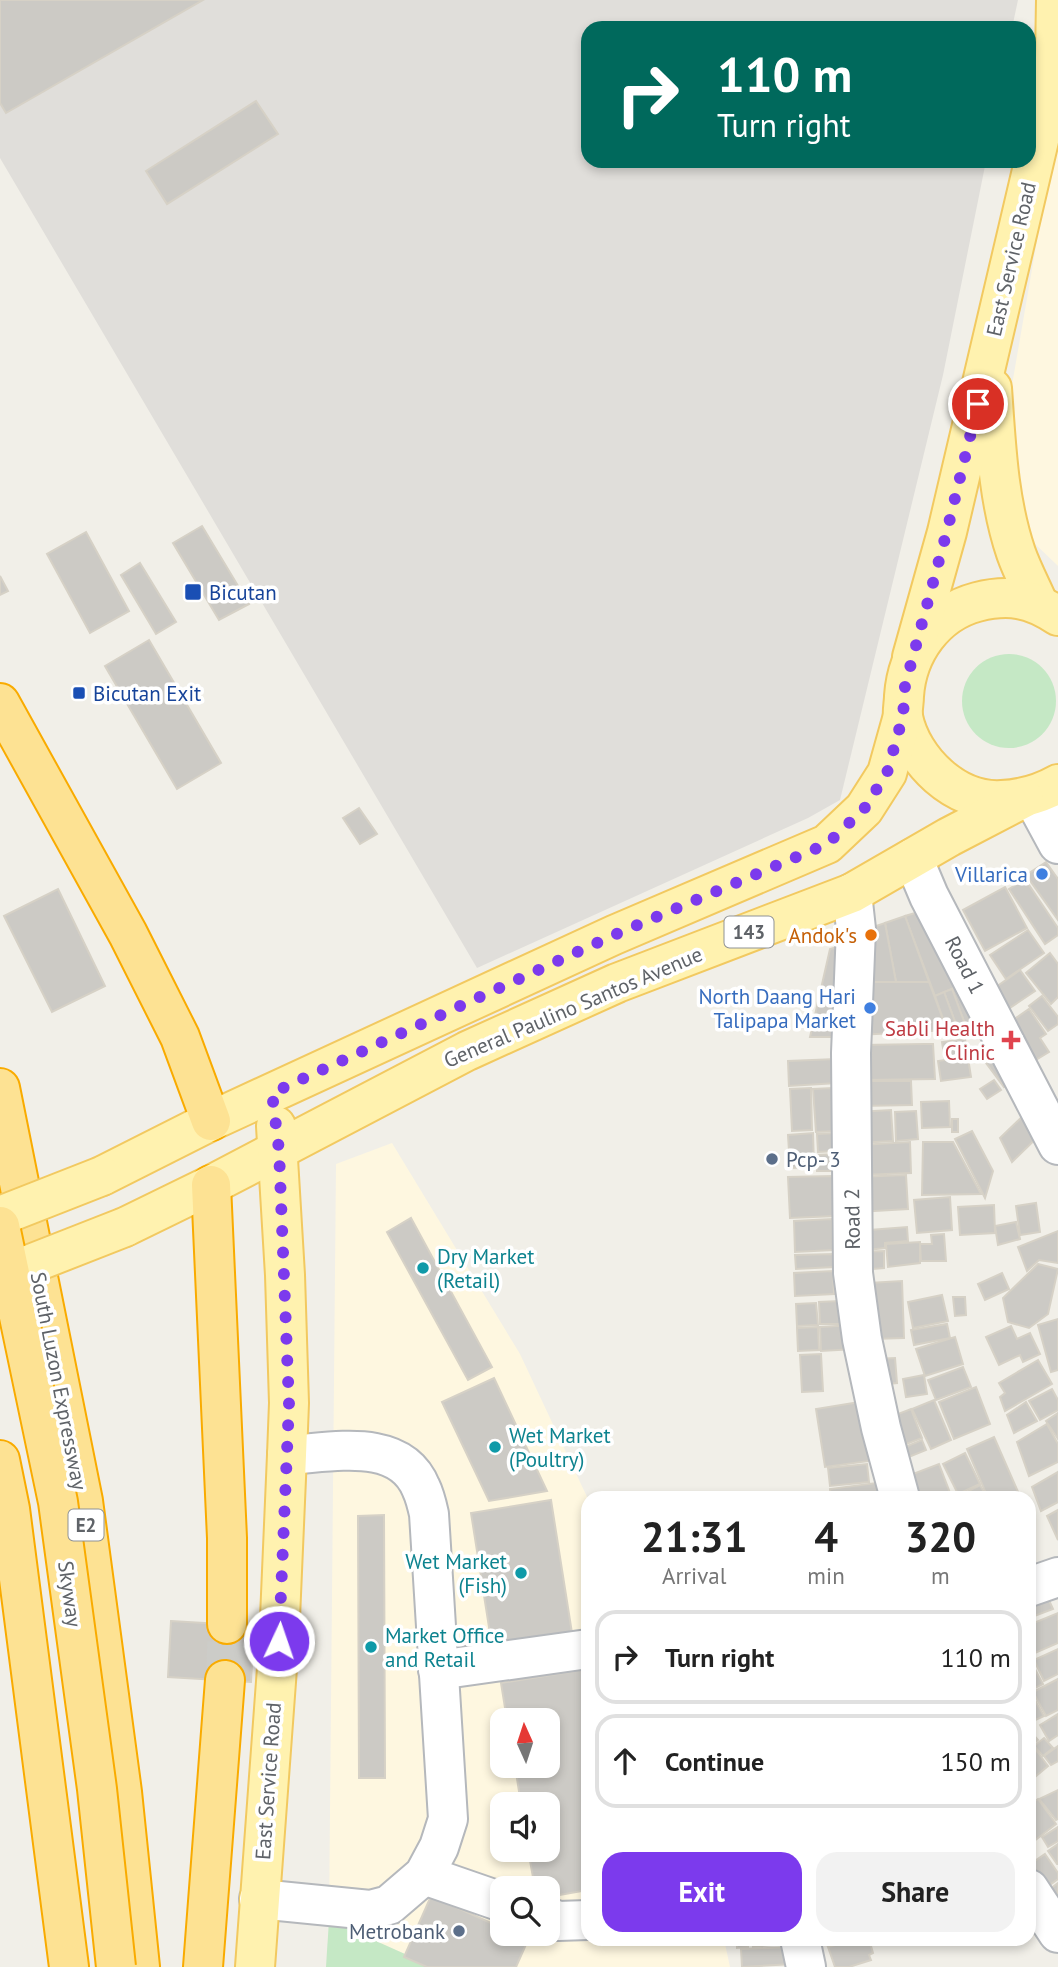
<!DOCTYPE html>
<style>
body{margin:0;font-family:"PT Sans",sans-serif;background:#f2f2f2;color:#222;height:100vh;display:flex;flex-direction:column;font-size:26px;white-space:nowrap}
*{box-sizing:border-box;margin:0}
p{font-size:23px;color:#767676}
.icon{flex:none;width:38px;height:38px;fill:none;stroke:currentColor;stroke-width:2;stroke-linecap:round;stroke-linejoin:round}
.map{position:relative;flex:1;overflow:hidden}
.details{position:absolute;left:581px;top:1491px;width:455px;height:455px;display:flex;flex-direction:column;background:#fff;border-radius:21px;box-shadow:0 4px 10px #0003}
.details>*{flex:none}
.top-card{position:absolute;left:581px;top:21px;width:455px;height:147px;border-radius:21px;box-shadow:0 4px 10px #0003;background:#00695c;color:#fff;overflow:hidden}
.needle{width:46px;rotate:357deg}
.buttons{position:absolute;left:490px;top:1708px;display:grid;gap:14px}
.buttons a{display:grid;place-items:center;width:70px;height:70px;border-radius:14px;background:#fff;box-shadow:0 4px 10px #0003;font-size:35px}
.pin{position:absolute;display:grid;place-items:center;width:60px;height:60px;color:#fff;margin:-30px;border:4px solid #fff;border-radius:50%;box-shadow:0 2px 7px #0007}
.me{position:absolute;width:77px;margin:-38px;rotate:3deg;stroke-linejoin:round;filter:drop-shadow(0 0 5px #0008)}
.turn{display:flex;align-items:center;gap:24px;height:147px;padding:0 21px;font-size:32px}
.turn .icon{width:91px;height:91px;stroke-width:2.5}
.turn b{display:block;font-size:49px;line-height:60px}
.eta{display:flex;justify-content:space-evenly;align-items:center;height:119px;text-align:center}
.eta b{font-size:42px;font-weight:600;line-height:49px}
.button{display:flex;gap:14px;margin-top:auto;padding:14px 21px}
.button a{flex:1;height:80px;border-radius:21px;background:#7c3aed;color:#fff;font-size:28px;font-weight:600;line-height:80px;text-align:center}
.button a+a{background:#f2f2f2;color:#222}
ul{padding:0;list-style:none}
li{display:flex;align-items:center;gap:21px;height:94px;margin:0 14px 10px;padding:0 7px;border:4px solid #e0e0e0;border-radius:21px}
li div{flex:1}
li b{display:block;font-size:26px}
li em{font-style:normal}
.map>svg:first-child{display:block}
.commercial{fill:#fef7e0;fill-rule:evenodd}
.industrial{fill:#e0deda}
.green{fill:#c5e8c5}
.building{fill:#cccac5;stroke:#d6d1c6;stroke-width:2}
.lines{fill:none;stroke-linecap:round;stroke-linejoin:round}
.highway-tunnel{stroke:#ccccc8;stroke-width:38;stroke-dasharray:38 19;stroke-linecap:butt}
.minor-casing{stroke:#b5b8bc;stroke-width:42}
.major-casing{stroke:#f2c960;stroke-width:42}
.highway-casing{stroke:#f9ab00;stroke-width:42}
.minor{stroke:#fff;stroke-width:38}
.major{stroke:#fff2af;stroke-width:38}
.highway{stroke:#fde293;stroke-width:38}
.major-bridge-casing{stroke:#f2c960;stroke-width:42;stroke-linecap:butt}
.highway-bridge-casing{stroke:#f9ab00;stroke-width:42;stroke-linecap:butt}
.major-bridge{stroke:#fff2af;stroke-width:38}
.highway-bridge{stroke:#fde293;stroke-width:38}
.route{stroke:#7c3aed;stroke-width:12;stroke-dasharray:0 21.6}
.transit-dot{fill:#1a4fb4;stroke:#fff;stroke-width:2.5}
.shop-dot{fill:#3f7fe0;stroke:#fff;stroke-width:2.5}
.food-dot{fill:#e8710a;stroke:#fff;stroke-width:2.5}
.health-dot{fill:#e0444e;stroke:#fff;stroke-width:2.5}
.service-dot{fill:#5c6f8a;stroke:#fff;stroke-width:2.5}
.culture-dot{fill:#0f9aa8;stroke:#fff;stroke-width:2.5}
.labels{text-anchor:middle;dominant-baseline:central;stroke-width:7;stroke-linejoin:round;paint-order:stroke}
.shield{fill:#fff;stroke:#8f9295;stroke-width:2}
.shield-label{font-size:19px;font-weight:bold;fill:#5f6368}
.street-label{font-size:21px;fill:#5f6368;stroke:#fff}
.transit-label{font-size:21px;fill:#164399;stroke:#fff;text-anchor:start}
.shop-label{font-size:21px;fill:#366cbe;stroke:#fff;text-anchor:end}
.food-label{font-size:21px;fill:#c56008;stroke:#fff;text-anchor:end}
.health-label{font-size:21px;fill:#be3a42;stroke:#fff;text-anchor:end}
.service-label{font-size:21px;fill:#4e5e75;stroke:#fff;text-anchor:start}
.culture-label{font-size:21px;fill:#0d838f;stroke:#fff;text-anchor:start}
</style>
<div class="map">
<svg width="1058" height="1967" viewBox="0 0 1058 1967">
<rect width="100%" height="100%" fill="#f1efe8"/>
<g class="commercial">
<path d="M1058,119V566L1032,541L1014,500L1008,408Z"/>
<path d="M392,1143L520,1354L588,1499V1939H724L730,1967H434L329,1920L336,1164ZM502,1720H548V1766H502ZM502,1804H548V1850H502ZM502,1888H548V1934H502Z"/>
</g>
<path class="industrial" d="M0,0H1018L1012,28H588V161H986L943,375L840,800L808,818L477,968L0,158Z"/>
<g class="green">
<circle cx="1009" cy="701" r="47"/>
<path d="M329,1920L434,1967H326Z"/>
</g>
<g class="building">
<path d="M0,0H203L6,113L0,103Z"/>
<path d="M256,101L278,134L167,204L146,171Z"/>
<path d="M202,526L249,604L219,620L173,543Z"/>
<path d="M86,532L129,611L90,633L47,554Z"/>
<path d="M140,563L176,622L156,634L121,575Z"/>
<path d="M0,576L8,591L0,595Z"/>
<path d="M149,640L221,763L177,789L105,666Z"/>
<path d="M359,808L377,834L360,844L343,818Z"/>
<path d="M1046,862L1058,879V920L1026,875Z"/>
<path d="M1025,879L1058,928V935L1045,944L1009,889Z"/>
<path d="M1005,887L1027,928L985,951L963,910Z"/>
<path d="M58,889L105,986L52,1012L4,916Z"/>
<path d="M929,909L968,982L935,996L905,916Z"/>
<path d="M905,916L929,982H896L885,923Z"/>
<path d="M885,923L896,982H860L861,931Z"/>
<path d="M1028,930L1044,953L1006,979L990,955Z"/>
<path d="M851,943L847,1037H810L830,949Z"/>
<path d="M1050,953L1058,964V997L1051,1004L1026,973Z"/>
<path d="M1020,970L1035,991L1004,1012L989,992Z"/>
<path d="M860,982H929L947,1030L859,1035Z"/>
<path d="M968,982L987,1017L965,1024L952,989Z"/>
<path d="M952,989L965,1024L957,1027L944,992Z"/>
<path d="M944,992L957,1027L947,1030L935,996Z"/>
<path d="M1042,996L1058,1017V1024L1048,1031L1029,1006Z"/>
<path d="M1029,1009L1046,1034L1040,1038L1049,1052L1026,1066L1000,1029Z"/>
<path d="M965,1039L971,1077L941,1081L938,1061L945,1060L942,1042Z"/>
<path d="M924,1044H933L935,1079L863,1080L862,1045Z"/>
<path d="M998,1054L1016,1078L1004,1087L986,1063Z"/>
<path d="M836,1059L837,1083L789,1086L788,1061Z"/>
<path d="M994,1080L1001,1090L987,1099L980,1089Z"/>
<path d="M860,1081H911L912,1105L860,1106Z"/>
<path d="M811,1088L812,1130L792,1131L790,1089Z"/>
<path d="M833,1088L836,1131L816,1132L813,1089Z"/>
<path d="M949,1101L950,1127L922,1128L921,1102Z"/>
<path d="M1030,1109L1047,1128L1012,1162L1000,1138Z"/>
<path d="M891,1110L893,1141L859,1143L857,1112Z"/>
<path d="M916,1111L918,1139L896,1141L895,1112Z"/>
<rect x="952" y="1119" width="6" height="13"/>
<path d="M972,1131L993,1171L985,1198L955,1139Z"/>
<path d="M813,1133L814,1167L790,1168L788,1135Z"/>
<path d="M836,1133L837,1151L818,1152L817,1134Z"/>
<path d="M910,1142L911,1173L861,1175L860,1145Z"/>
<path d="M923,1142H953L981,1194L922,1195Z"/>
<path d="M837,1154L838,1171H817L816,1155Z"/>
<path d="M906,1175L908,1209L858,1212L856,1177Z"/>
<path d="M833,1176L836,1216L790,1218L788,1177Z"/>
<path d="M950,1197L952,1230L917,1233L914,1200Z"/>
<path d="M1036,1203L1040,1232L1020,1235L1016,1206Z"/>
<path d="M994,1205L995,1233L960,1235L958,1207Z"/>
<path d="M411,1218L492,1367L468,1380L387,1232Z"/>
<path d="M832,1219L833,1250L795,1252L794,1221Z"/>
<path d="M1016,1222L1020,1239L998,1245L995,1226Z"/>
<path d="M907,1227L908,1241L885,1243V1248L858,1251L857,1231Z"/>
<path d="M1058,1231V1263L1039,1260L1027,1271L1018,1247Z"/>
<path d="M944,1234L946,1261H921L920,1244H932L931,1235Z"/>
<path d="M920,1242V1263L888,1267L886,1244Z"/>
<path d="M884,1251V1268L860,1270L859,1252Z"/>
<path d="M834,1254V1267L796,1269L795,1255Z"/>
<path d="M1038,1264L1058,1269L1048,1314L1029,1328L1008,1322L1003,1298Z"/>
<path d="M833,1271L834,1294L795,1296L794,1273Z"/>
<path d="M1002,1273L1009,1289L985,1300L978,1284Z"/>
<path d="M902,1281L904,1338L872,1339L869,1283Z"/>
<path d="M942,1295L948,1321L913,1328L908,1302Z"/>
<path d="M953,1297H965L966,1315L955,1316Z"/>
<path d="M840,1301L841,1324H820L819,1302Z"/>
<path d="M816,1303L818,1325L797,1326L796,1304Z"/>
<path d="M1058,1319V1370L1051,1372L1038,1325Z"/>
<path d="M947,1324L950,1338L914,1345L911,1330Z"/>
<path d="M854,1325L855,1349L821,1351L820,1327Z"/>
<path d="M1011,1326L1017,1339L1030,1333L1040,1354L1023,1362L1020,1355L999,1365L986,1337Z"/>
<path d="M818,1327L819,1350L798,1351L797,1328Z"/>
<path d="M955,1337L963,1364L925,1376L916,1349Z"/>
<path d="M821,1354L823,1391L802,1392L800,1355Z"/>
<path d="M895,1358L897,1383L877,1385L876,1359Z"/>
<path d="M1038,1360L1052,1384L1005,1411L1000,1397L1005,1393L999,1383Z"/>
<path d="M963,1367L971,1387L936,1400L928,1380Z"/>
<path d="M924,1375L927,1394L906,1397L903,1379Z"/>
<path d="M494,1378L547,1491L489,1501L442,1402Z"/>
<path d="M976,1387L990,1424L954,1439L939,1402Z"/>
<path d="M1052,1389L1058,1400V1410L1040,1420L1029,1401Z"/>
<path d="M934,1400L951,1440L931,1449L912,1409Z"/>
<path d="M860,1402L869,1461L825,1467L816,1409Z"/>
<path d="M1026,1402L1037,1421L1014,1433L1007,1415Z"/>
<path d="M911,1409L922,1438L896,1448L885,1419Z"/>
<path d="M1058,1413V1439L1046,1421Z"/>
<path d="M1047,1424L1058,1444V1462L1029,1476L1017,1442Z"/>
<path d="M994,1437L1019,1494L1008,1498H988L967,1449Z"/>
<path d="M922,1440L926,1450L899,1461L895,1451Z"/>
<path d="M965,1453L980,1484L958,1494L943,1464Z"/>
<path d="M867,1464L869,1482L830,1486L828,1468Z"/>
<path d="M939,1464L950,1493L936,1498H913L905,1477Z"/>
<path d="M1058,1472V1502L1041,1511L1032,1487Z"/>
<path d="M876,1483L878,1498H831L830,1489Z"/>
<path d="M980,1485L987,1498H957V1497Z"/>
<path d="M551,1500L572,1633L492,1646L471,1513Z"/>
<path d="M1058,1510V1540L1047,1516Z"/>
<path d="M384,1515L385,1778H359L358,1516Z"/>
<path d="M1047,1596L1053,1609L1029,1618V1603Z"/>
<path d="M1058,1613V1643L1035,1653L1029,1638V1625Z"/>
<path d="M171,1621L254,1626L251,1682L168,1677Z"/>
<path d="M1058,1649V1674L1044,1681L1034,1660Z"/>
<path d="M1029,1658L1043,1684L1029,1691Z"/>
<path d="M588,1669V1890L548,1897V1888H535L528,1850H548V1804H521L515,1766H548V1720H507L501,1683Z"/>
<path d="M1058,1679V1710L1046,1716L1033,1692Z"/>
<path d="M1031,1693L1044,1716L1029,1723V1695Z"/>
<path d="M1058,1714V1735L1049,1741L1040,1725Z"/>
<path d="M1029,1730L1038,1740L1029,1748Z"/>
<path d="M1044,1738L1053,1748L1043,1756L1034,1746Z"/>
<path d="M1058,1746V1761L1051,1765L1044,1756Z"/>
<path d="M1036,1750L1048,1766L1029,1782V1755Z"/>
<path d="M1058,1790V1819L1056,1820L1039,1799Z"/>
<path d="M1038,1799L1056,1824L1029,1845V1805Z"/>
<path d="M1058,1827V1841L1048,1847L1042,1837Z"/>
<path d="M1058,1844V1864H1057L1048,1851Z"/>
<path d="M1045,1854L1058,1873V1879L1043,1890L1029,1870V1865Z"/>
<path d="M1058,1883V1909L1043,1894Z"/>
<path d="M431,1896L502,1928V1934H515L528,1940L516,1967H427L404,1957Z"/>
<path d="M737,1939H748V1947L737,1948Z"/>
<path d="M752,1939H772L773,1945L753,1947Z"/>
<path d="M825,1939H845L827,1945Z"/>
<path d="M856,1939H869L873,1953L869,1955L871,1960L849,1967H835L828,1947Z"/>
<path d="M792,1947L793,1964L742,1967L741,1949Z"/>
</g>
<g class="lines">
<path class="highway-tunnel" d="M225,1680L227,1624"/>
<defs>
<g id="minor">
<path d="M1032,796L1058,844"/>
<path d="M913,858L929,896L1058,1145"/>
<path d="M852,893L856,929L851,1053L853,1273L862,1339L881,1428L900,1498"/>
<path d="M1029,1587L1058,1577"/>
<path d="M438,1670L588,1649"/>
<path d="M424,1875L502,1902"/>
<path d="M1029,1889L1058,1933"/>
<path d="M259,1899L370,1910L389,1905L424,1875L439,1847L448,1819L429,1514C427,1505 425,1496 421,1488C400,1436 331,1453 287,1455"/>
<path d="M548,1917L558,1921L588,1920"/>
<path d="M800,1939L806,1967"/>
</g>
<g id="major">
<path d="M992,388C996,444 998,500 1016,553C1022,570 1031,587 1038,603"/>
<path d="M1058,616C1031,598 1009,594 977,602C935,613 907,652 904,696C904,703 902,711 903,717C912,761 956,803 1002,800C1023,799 1040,794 1058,784"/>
<path d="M912,657L947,532L1048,102L1055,59L1056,0"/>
<path d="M102,1176L211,1121L614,935L827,844L864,809L887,773L903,716"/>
<path d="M125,1227L211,1185L467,1051L617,983L852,893L949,837L1024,798"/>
<path d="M255,1967L279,1641L287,1455L289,1403L285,1275L276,1126"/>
</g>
<g id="highway">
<path d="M0,703L128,934L180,1037L211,1121"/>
<path d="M0,1088L83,1501L122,1792L140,1967"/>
<path d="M211,1185L227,1538V1624"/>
<path d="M0,1460L10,1509L69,1967"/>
<path d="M203,1967L225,1680"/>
</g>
</defs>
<use href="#minor" class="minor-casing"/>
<use href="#major" class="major-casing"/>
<use href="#highway" class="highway-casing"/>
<use href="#minor" class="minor"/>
<use href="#major" class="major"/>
<use href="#highway" class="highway"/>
<defs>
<g id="major-bridge">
<path d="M0,1216L102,1176"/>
<path d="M0,1276L125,1227"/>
</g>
<path id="highway-bridge" d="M0,1226L58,1502L97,1789L116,1967"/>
</defs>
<use href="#major-bridge" class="major-bridge-casing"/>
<use href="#highway-bridge" class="highway-bridge-casing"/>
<use href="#major-bridge" class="major-bridge"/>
<use href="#highway-bridge" class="highway-bridge"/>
</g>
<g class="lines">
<path class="route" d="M279,1641L289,1404L279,1150L272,1093L614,935L827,844L864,809L887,773L903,716L905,686L947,531L978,404"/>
</g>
<g class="transit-dot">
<rect x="184" y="583" width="18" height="18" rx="3.5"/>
<rect x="72" y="686" width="14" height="14" rx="3.5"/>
</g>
<g class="shop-dot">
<circle cx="1042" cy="874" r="7"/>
<circle cx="870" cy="1008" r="7"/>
</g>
<circle class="food-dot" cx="871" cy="935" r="7"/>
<path class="health-dot" d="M1007.5 1029.5h7v7h7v7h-7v7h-7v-7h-7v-7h7z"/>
<g class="service-dot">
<circle cx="772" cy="1159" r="7"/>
<circle cx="459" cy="1931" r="7"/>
</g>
<g class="culture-dot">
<circle cx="423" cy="1268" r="7"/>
<circle cx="495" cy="1447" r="7"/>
<circle cx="521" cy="1573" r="7"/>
<circle cx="371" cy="1647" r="7"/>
</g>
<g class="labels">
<g class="shield">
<rect x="724.5" y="916.5" width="49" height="31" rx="5"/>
<rect x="68.5" y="1509.5" width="35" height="31" rx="5"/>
</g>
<g class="shield-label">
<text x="749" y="932">143</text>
<text x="86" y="1525">E2</text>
</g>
<g class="street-label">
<text transform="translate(1011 259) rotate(-77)">East Service Road</text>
<text transform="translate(965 965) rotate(63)">Road 1</text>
<text transform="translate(573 1007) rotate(-23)">General Paulino Santos Avenue</text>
<text transform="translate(852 1219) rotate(-91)">Road 2</text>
<text transform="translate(59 1381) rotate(79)">South Luzon Expressway</text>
<text transform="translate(70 1594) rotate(82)">Skyway</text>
<text transform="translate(268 1781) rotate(-86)">East Service Road</text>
</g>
<g class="transit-label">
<text x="209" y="592">Bicutan</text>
<text x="93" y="693">Bicutan Exit</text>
</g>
<g class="shop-label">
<text x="1028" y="874">Villarica</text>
<text x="856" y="996">North Daang Hari<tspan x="856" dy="24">Talipapa Market</tspan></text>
</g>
<g class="food-label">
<text x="857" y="935">Andok's</text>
</g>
<g class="health-label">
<text x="995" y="1028">Sabli Health<tspan x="995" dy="24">Clinic</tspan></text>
</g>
<g class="service-label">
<text x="786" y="1159">Pcp- 3</text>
<text x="445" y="1931" text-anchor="end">Metrobank</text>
</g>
<g class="culture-label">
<text x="437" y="1256">Dry Market<tspan x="437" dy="24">(Retail)</tspan></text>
<text x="509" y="1435">Wet Market<tspan x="509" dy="24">(Poultry)</tspan></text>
<text x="507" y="1561" text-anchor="end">Wet Market<tspan x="507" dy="24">(Fish)</tspan></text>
<text x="385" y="1635">Market Office<tspan x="385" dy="24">and Retail</tspan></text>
</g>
</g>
</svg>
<div class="buttons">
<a><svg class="needle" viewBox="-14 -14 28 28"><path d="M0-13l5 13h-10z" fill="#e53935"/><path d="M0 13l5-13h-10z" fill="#767676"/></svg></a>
<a><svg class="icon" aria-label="sound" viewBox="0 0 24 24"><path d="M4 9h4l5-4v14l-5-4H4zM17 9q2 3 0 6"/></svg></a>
<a><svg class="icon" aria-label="search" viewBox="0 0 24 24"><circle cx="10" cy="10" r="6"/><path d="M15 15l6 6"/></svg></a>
</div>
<div class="pin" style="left:978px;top:404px;background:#d93025"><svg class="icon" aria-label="arrive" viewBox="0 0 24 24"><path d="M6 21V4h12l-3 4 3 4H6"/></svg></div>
<svg class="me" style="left:279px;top:1641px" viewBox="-20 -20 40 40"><circle r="17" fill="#7c3aed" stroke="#fff" stroke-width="3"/><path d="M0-11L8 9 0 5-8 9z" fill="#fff"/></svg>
<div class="top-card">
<div class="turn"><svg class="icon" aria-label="right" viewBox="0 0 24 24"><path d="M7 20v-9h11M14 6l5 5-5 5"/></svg><div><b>110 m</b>Turn right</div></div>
</div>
<section class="details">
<div class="eta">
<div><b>21:31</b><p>Arrival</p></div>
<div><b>4</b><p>min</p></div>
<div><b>320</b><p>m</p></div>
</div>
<ul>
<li><svg class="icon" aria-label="right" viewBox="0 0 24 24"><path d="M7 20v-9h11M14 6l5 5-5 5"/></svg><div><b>Turn right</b></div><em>110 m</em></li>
<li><svg class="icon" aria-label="ahead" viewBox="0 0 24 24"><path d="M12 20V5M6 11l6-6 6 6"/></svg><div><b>Continue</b></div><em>150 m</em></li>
</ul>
<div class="button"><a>Exit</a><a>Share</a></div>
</section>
</div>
